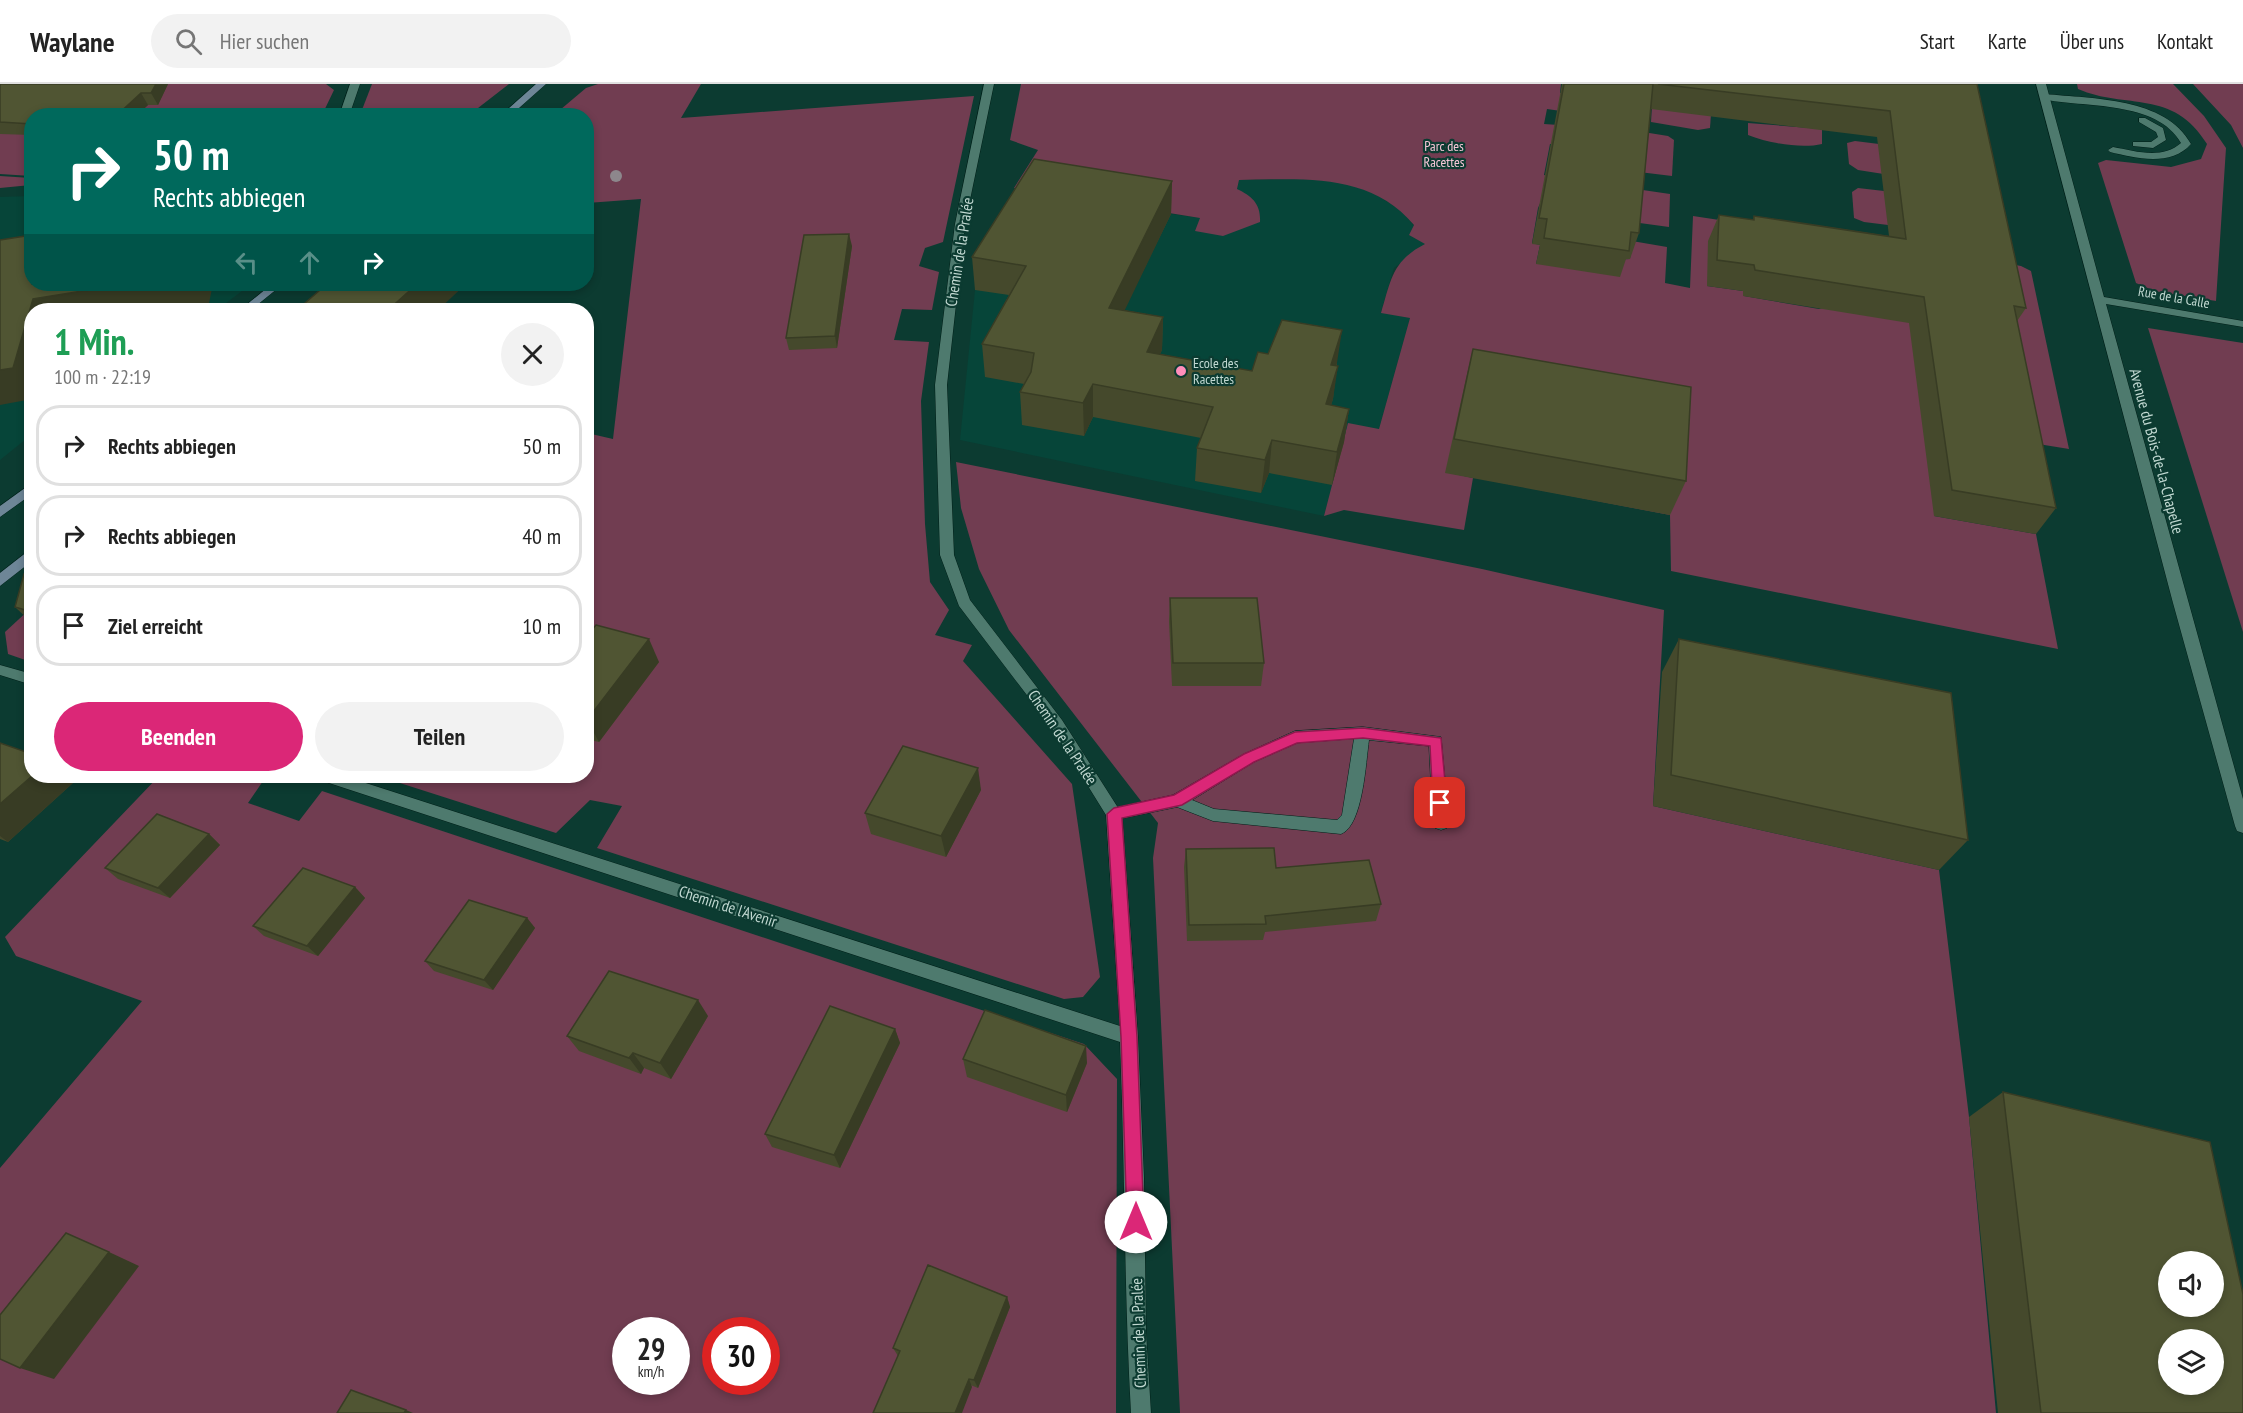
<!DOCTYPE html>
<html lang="de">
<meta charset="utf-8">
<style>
body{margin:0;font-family:"PT Sans Narrow",sans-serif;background:#f2f2f2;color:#222;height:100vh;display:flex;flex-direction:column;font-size:22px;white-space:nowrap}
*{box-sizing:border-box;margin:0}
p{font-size:20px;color:#767676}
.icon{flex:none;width:33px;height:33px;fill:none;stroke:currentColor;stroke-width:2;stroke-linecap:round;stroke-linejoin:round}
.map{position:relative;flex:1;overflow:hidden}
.panel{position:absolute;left:24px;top:219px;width:570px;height:480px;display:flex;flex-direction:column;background:#fff;border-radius:24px;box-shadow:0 3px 9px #0003}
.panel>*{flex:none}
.top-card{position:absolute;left:24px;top:24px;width:570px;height:183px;border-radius:24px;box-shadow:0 3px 9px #0003;background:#00695c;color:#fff;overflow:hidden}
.buttons{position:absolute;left:2158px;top:1167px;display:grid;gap:12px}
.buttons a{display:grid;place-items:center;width:66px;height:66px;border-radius:50%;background:#fff;box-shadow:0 3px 9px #0003;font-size:30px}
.speed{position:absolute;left:612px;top:1233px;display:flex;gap:12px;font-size:30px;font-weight:700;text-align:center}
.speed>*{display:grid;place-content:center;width:78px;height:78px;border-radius:50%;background:#fff;box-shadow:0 3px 9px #0003;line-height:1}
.speed small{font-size:15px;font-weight:400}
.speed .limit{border:9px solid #d22;background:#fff;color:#111}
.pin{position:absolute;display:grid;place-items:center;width:51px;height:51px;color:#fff;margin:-26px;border-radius:12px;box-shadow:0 3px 9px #0006}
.me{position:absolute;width:66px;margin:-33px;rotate:0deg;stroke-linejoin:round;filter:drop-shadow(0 0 4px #0008)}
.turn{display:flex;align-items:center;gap:21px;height:126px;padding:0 30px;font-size:27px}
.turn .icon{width:78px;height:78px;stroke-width:2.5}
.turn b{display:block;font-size:42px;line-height:51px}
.lanes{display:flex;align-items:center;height:57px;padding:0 30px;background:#0003;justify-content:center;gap:30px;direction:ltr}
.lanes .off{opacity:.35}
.round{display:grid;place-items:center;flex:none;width:63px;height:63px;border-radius:32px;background:#f2f2f2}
.summary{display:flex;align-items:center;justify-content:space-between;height:102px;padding:0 30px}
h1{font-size:36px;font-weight:800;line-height:45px;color:#1e9e55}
.action{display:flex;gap:12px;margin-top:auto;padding:12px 30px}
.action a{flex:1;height:69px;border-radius:36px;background:#db2777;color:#fff;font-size:24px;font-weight:800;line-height:69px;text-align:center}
.action a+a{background:#f2f2f2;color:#222}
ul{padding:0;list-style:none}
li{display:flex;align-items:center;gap:18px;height:81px;margin:0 12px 9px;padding:0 18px;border:3px solid #e0e0e0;border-radius:24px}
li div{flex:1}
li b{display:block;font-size:22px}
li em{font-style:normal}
header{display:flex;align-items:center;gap:36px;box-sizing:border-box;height:84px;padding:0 30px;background:#fff;border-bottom:2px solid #e0e0e0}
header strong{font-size:28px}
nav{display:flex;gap:33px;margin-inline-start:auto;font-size:21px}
.search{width:420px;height:54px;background:#f2f2f2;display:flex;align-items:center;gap:15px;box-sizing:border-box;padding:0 21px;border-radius:33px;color:#767676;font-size:22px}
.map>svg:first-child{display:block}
.built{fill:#064539}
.green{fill:#713d51;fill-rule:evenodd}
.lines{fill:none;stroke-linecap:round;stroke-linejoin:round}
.lane-casing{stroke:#002019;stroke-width:1}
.street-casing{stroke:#002019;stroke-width:1}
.secondary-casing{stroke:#002019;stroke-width:1}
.lane{fill:#4e7a6e;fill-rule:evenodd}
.street{fill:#4e7a6e;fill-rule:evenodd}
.secondary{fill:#6e8697;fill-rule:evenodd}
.tree{fill:#8d878c}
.wall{fill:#45492c}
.shaded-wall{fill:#383c24}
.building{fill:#505533;stroke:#383c24;stroke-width:1.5;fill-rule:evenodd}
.route{fill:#db2777;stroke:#8e194d;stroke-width:1.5}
.poi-dot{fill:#ff8eba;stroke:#0c3b31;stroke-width:2}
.labels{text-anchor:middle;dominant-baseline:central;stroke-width:4.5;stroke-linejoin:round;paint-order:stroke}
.far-park-label{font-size:14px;fill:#f6c6d7;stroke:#0c3b31}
.far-street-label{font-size:14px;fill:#c1d8d1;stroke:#0c3b31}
.far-poi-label{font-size:14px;fill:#c1d8d1;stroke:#0c3b31;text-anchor:start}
.street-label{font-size:16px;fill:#c1d8d1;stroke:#0c3b31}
</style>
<header>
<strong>Waylane</strong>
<div class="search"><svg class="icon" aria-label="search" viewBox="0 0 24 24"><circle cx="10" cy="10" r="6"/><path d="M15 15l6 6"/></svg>Hier suchen</div>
<nav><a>Start</a><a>Karte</a><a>Über uns</a><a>Kontakt</a></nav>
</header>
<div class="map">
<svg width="2243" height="1329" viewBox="0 0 2243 1329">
<rect width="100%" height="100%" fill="#0c3b31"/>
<g class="built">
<path d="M1301,95L1337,97L1372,108L1402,127L1414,142L1409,151L1426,160L1394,184L1381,228L1410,234L1379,345L1348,340L1324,432L960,356L975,206L1171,130L1201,134L1195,147L1237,105L1239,96Z"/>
<path d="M31,112L32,200H251L217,226H32L31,351L0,376V113Z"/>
</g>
<g class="green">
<path d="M0,0H326L334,6L322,31L32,32L31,92L0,90Z"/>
<path d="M372,0H509L469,31H360Z"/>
<path d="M598,0H701L681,34L974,12L943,158L925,164L919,182L939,188L932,226L902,225L894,256L929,258L921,317L925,440L930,498L949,526L935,551L972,561L963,577L1072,700L1100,893L1083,913L1064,915L597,764L622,722L590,716L556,749L378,692H586L587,349L613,355L641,115L587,119L586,32L554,31L586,4Z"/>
<path d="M1021,0H1561L1560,9L1589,13L1617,35L1547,25L1544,40L1559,41L1558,60H1550L1544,91L1552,93L1538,124L1532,159L1540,161L1536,180L1630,175L1632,157L1667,163L1665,199L1690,204L1693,132L1779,145L1707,202L1743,207L1744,212L1819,225L1993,177L2021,182L2031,187L2069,365L2019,357L1934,432L2036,450L2058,565L1671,487L1670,431L1445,388L1473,394L1464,446L1344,426L1324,432L1348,339L1379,345L1410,234L1381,229C1391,196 1392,177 1425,160L1409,151L1414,141C1370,88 1302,95 1239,96L1237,105C1252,112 1261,120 1260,138L1223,152L1195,147L1200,134L1014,104L1038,66L1010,56Z"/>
<path d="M2077,0H2173L2204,32L2226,64L2216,217L2154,207L2136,199L2098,79L2106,76L2171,83L2201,75L2207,60C2173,4 2126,26 2078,5Z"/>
<path d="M2193,0H2243V64L2231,41Z"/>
<path d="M1652,22L1711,30L1710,44L1698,46L1651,38Z"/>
<path d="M1748,39L1822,45V60C1801,65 1768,59 1748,51Z"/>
<path d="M1637,47L1668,52L1674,56L1672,92L1639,88Z"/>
<path d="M1855,57L1887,61L1890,91L1858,86L1849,80L1847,59Z"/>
<path d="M0,92L31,94V101L0,104Z"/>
<path d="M1629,104L1670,110L1669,143L1625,137Z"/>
<path d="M1858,104L1884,107L1896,142L1864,138L1854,134L1852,108Z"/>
<path d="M2148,244L2243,259V548Z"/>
<path d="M956,378L1482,485L1664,526L1653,722L1939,786L1969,1033L1996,1329H1180L1153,774L1158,739L1009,546L979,485L961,424Z"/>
<path d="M31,524V578L8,570L5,548Z"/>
<path d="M159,692H245L263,697L248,719L299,737L322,707L1084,960L1117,995L1116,1329H0V1084L142,917L16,872L5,853ZM626,1246H676V1298H626ZM716,1246H766V1298H716Z"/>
</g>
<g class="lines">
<defs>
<g id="lane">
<path d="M2045,10C2093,15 2165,13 2191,60C2171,83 2135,74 2110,68L2108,66L2113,63C2135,67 2162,76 2181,59C2157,16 2084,24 2042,15L2040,13Z"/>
<path d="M2139,34H2145L2163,44L2166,56L2153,64L2133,62V58H2151L2158,53L2156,48L2139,38Z"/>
<path d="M1363,643L1441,653L1449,739L1447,744L1441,746L1435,744L1433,739L1429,662L1369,656C1366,677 1363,742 1341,750L1213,737L1177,723L1114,736L1108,735L1106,730L1108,725L1114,724L1173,711L1244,670L1295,647ZM1354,655L1342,731L1337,736L1214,725L1192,716L1254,678L1297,659Z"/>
</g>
<g id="street">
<path d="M350,0H360L349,32H339Z"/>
<path d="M984,0H994L965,140L947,301L954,471L970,516L1062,636L1122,730L1138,953L1144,1094L1146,1248L1151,1329H1131C1124,1206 1125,1082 1120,958L326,698L321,696L318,692H344L1120,942L1106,731L1052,644L959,522L940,471L935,301L955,140Z"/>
<path d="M2036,0H2046L2104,213L2243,237V243L2106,220L2243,715V749L2237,747L2235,742L2173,519Z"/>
<path d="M0,581L32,590V601L0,591Z"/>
</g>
<g id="secondary">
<path d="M536,0H546L510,32H500Z"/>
<path d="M272,200H283L251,226H240Z"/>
<path d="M32,399V410L0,433V422Z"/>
<path d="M32,464V477L0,502V489Z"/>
</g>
</defs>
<use href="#lane" class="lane-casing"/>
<use href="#street" class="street-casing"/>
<use href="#secondary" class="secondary-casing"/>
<use href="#lane" class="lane"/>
<use href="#street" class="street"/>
<use href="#secondary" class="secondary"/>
</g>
<circle class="tree" cx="616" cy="92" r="6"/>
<g class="wall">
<path d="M0,0H168L158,21H148L136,32H32V51L0,50Z"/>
<path d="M1562,0H1977L2026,224L2017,237L2056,424L2036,450L1934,432L1909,239L1743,212V207L1707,202L1708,157L1719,131L1753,136L1754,132L1889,152L1877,53L1651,25L1639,149L1630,175H1626L1620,193L1536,180L1540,161L1532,160Z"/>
<path d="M1172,97L1171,130L1124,226L1163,233L1162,266L1160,270L1252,287L1337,279L1333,315L1331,321L1349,325L1344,358L1332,401L1269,389L1261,409L1195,397L1197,364L1201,354L1093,333L1084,352L1022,341L1020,308L1024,300L985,293L982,260L1009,211L975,206L972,173Z"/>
<path d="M852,162L837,264L789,266L786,254Z"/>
<path d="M1473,265L1686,397L1670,431L1445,389L1465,299Z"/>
<path d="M32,492V539L15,523Z"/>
<path d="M1170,514L1264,579L1261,602H1172L1169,537Z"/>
<path d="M586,553L659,578L599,658L586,655Z"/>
<path d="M1679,555L1968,756L1939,786L1653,722L1662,588Z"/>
<path d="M0,659L32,692H67L74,698L8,758L0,755Z"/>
<path d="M981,706L946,773L871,750L865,729Z"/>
<path d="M209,750L220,761L170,814L118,795L105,784Z"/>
<path d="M1186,765L1276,784L1381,820L1376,837L1265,848L1263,856L1187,857L1184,783Z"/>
<path d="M355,803L365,814L318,872L264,852L253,842Z"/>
<path d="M527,834L535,844L493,906L434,887L425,877Z"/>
<path d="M708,932L671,995L644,984L641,990L579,967L567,952Z"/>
<path d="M895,945L900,959L840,1084L772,1063L765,1050Z"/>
<path d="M963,975L1087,979L1067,1028L967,993Z"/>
<path d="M2003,1008L2243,1329H1998L1969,1033Z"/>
<path d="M1007,1213L1010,1223L978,1304L898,1272L893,1264Z"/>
</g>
<g class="shaded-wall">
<path d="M156,0H168L158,21L151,9Z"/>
<path d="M141,9L148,21L136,32H116Z"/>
<path d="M1172,97L1171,130L1110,257L1109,224Z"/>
<path d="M849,150L852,162L837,264L835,252Z"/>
<path d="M126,200H213L209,219L165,226H32V315L0,321V286L33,215Z"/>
<path d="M417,200H466L438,226H388Z"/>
<path d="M1163,233L1162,266L1146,301L1147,268Z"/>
<path d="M1342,246L1337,279L1326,314L1331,281Z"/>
<path d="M1338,282L1333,315L1321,353L1326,320Z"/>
<path d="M1093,300V333L1084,352L1083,319Z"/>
<path d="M1349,325L1344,358L1332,401L1337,368Z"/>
<path d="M1272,356L1269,389L1261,409L1265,376Z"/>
<path d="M649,555L659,578L599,658L587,636Z"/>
<path d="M978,684L981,706L946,773L941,752Z"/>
<path d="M32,692H67L74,698L8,758L0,752V720Z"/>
<path d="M209,750L220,761L170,814L158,804Z"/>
<path d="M355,803L365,814L318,872L307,862Z"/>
<path d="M527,834L535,844L493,906L484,896Z"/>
<path d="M698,916L708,932L671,995L660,979Z"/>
<path d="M895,945L900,959L840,1084L834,1071Z"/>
<path d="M1086,962L1087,979L1067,1028L1066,1011Z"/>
<path d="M633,969L644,984L641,990L629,974Z"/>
<path d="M109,1168L139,1182L54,1295L20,1284Z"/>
<path d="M1007,1213L1010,1223L978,1304L974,1296Z"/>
<path d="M969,1295L972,1303L962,1329H955Z"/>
<path d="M406,1326L413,1329H404Z"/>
</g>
<g class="building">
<path d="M0,0H156L151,9H141L116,32H32V40L0,38Z"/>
<path d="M1564,0H1653L1639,149L1631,148L1629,167L1544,154L1547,135L1539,134Z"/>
<path d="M1658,0H1977L2026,224L2014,222L2056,424L1952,406L1924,213L1755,186L1754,181L1717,176L1719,131L1754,136V132L1906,155L1890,27Z"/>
<path d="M1034,75L1172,97L1109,224L1163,233L1147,268L1252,287L1258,268L1268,270L1282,236L1342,246L1331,281L1338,282L1326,320L1349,325L1337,368L1272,356L1265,376L1197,364L1213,323L1093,300L1083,319L1020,308L1031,288L1034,269L982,260L1026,182L972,173Z"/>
<path d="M849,150L835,252L786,254L804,151Z"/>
<path d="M32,151V200H126L33,215L13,284L0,286V156Z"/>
<path d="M327,200H417L388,226H297Z"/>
<path d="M1473,265L1691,303L1686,397L1454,355Z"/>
<path d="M24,490L32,492V528L15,523Z"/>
<path d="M1170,514H1257L1264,579H1173Z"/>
<path d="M596,541L649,555L587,636L586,553Z"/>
<path d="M1679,555L1951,609L1968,756L1671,691Z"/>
<path d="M0,659L32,670V692L0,720Z"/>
<path d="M903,662L978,684L941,752L865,729Z"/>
<path d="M157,730L209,750L158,804L105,784Z"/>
<path d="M1274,764L1276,784L1369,776L1381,820L1265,832L1266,840L1189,841L1186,765Z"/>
<path d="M303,784L355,803L307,862L253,842Z"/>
<path d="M469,816L527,834L484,896L425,877Z"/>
<path d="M609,887L698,916L660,979L633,969L629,974L567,952Z"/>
<path d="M830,922L895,945L834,1071L765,1050Z"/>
<path d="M985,926L1086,962L1066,1011L963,975Z"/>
<path d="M2003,1008L2210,1058L2243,1210V1329H2041ZM2169,1178H2214V1222H2169ZM2169,1256H2214V1300H2169Z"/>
<path d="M66,1149L109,1168L20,1284L0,1275V1231Z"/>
<path d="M928,1181L1007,1213L974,1296L969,1295L955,1329H873L900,1267L893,1264Z"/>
<path d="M351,1306L406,1326L404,1329H337Z"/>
</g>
<path class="route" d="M1363,644L1441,654L1447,719L1445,723H1435L1433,719L1430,662L1363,654L1297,659L1254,678L1182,721L1122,734L1137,953L1144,1138L1142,1144L1136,1147L1129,1144L1127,1138L1121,953L1107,730L1114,724L1174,711L1244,670L1295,648Z"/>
<circle class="poi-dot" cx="1181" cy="287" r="6"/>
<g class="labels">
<g class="far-park-label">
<text x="1444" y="62">Parc des<tspan x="1444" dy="16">Racettes</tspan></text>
</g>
<g class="far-street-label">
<text transform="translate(2174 213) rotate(10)">Rue de la Calle</text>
</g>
<g class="far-poi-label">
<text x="1193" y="279">Ecole des<tspan x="1193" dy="16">Racettes</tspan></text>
</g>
<g class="street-label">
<text transform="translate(959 168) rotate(-81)">Chemin de la Pralée</text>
<text transform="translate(2157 367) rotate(75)">Avenue du Bois-de-la-Chapelle</text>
<text transform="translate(1063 653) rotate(56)">Chemin de la Pralée</text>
<text transform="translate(728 822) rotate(18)">Chemin de l'Avenir</text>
<text transform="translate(1138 1249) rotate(-92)">Chemin de la Pralée</text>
</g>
</g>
</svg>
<div class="buttons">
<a><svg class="icon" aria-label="sound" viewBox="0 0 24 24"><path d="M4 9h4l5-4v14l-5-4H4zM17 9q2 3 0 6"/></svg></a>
<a><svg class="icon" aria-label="layers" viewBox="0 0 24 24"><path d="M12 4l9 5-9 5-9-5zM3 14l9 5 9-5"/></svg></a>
</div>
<div class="speed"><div>29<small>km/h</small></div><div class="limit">30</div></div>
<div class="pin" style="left:1440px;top:719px;background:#d93025"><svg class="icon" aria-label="arrive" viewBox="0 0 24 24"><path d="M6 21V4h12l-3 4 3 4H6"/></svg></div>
<svg class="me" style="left:1136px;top:1138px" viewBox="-20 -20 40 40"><circle r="19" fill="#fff"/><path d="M0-13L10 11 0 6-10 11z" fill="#db2777"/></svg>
<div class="top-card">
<div class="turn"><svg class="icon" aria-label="right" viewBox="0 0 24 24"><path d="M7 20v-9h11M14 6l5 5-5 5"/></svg><div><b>50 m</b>Rechts abbiegen</div></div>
<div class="lanes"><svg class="icon off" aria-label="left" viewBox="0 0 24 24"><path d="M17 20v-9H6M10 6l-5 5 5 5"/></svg><svg class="icon off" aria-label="ahead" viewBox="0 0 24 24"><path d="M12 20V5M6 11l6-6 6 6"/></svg><svg class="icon" aria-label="right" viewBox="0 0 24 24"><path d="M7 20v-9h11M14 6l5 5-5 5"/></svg></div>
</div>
<section class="panel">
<div class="summary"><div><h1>1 Min.</h1><p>100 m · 22:19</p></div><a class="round"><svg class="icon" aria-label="close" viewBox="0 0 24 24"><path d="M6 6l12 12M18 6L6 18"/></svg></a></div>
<ul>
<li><svg class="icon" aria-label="right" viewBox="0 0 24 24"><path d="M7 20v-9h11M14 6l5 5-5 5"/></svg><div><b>Rechts abbiegen</b></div><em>50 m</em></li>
<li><svg class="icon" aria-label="right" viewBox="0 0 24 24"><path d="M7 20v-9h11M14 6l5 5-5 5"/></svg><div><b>Rechts abbiegen</b></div><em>40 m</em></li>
<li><svg class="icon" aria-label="arrive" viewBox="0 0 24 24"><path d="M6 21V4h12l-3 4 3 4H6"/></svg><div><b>Ziel erreicht</b></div><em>10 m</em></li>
</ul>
<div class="action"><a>Beenden</a><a>Teilen</a></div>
</section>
</div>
